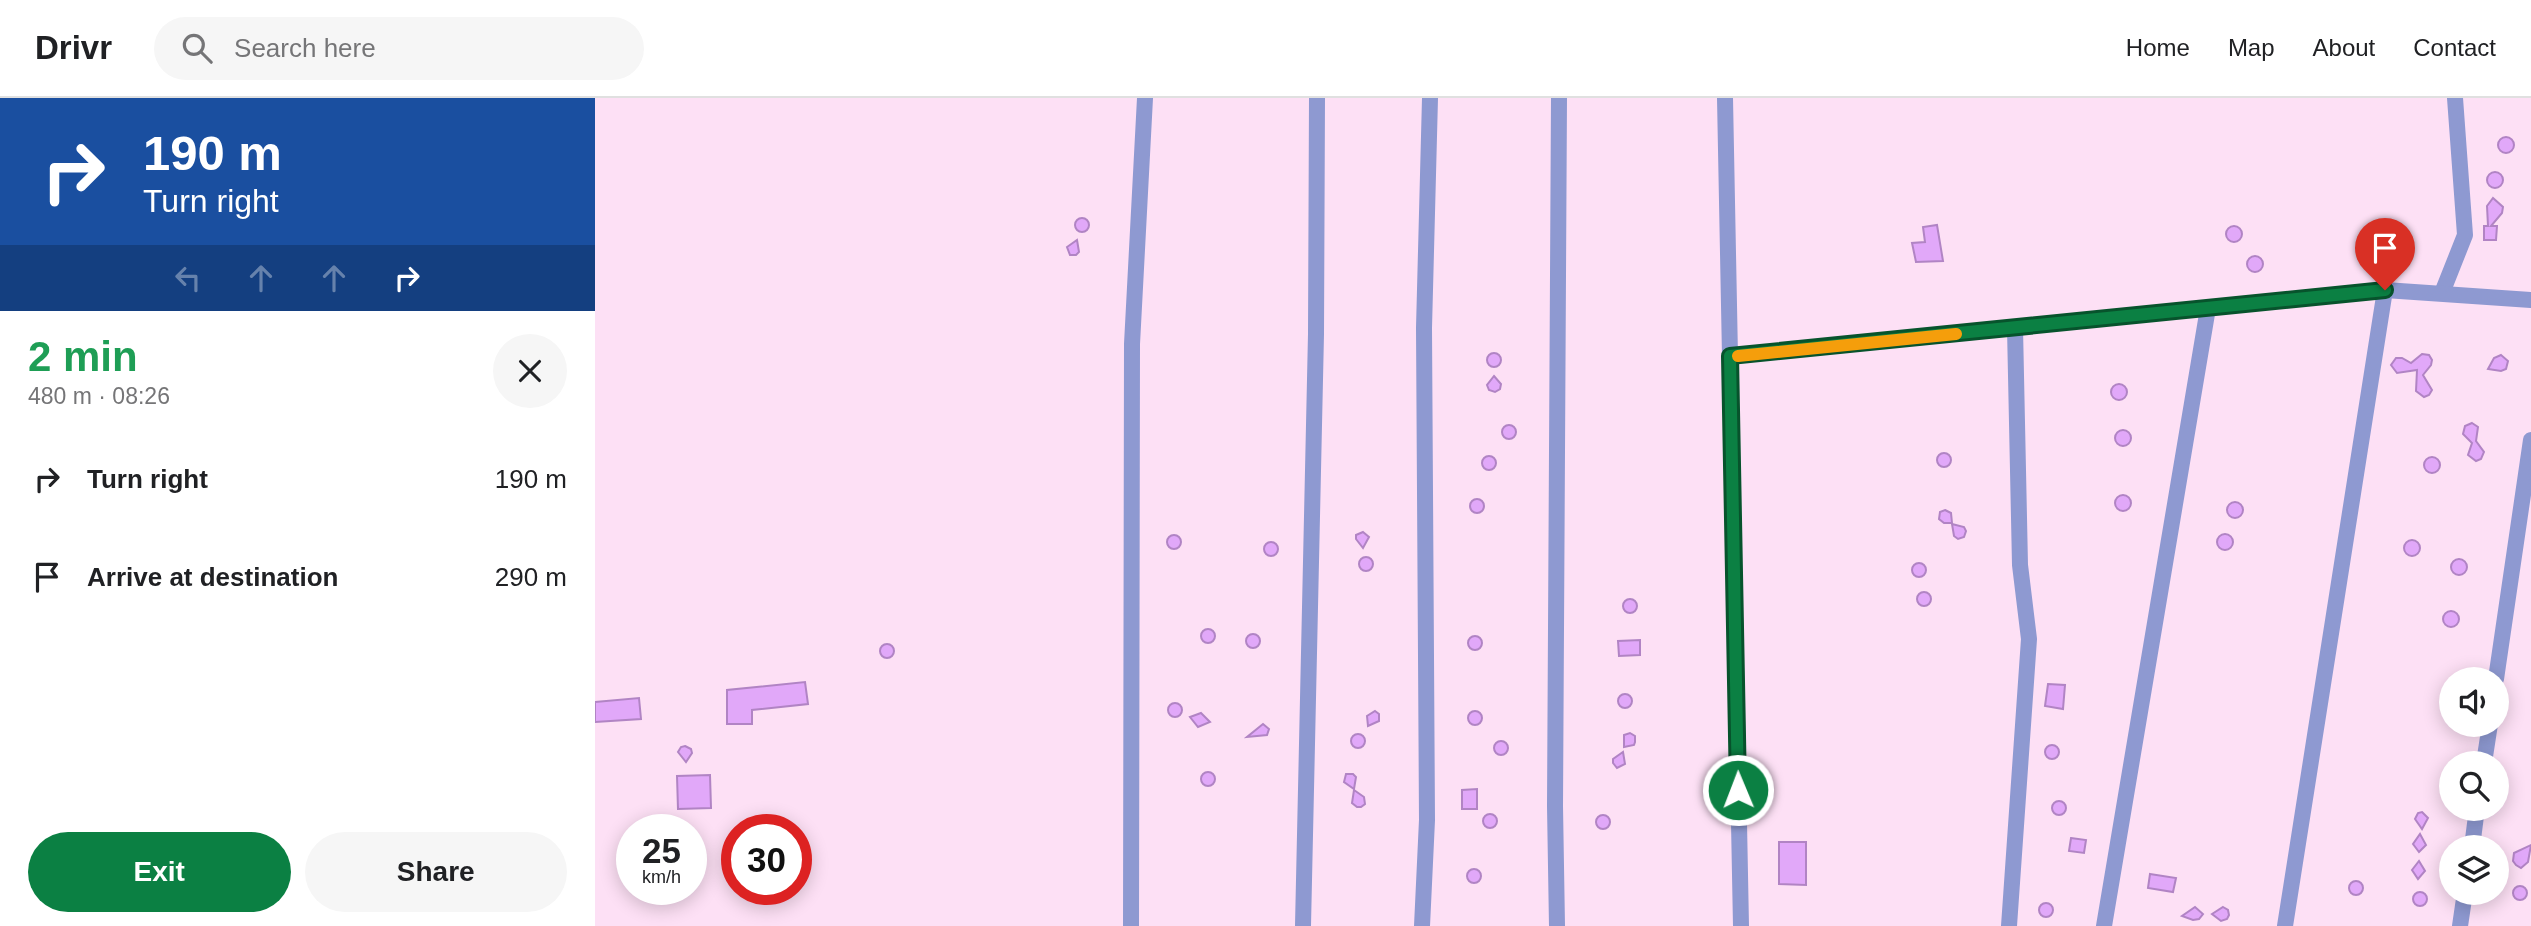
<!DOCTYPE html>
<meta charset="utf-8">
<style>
body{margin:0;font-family:Arial,sans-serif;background:#f6f6f6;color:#202124;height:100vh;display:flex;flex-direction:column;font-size:26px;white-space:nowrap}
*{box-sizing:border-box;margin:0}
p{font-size:23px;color:#757577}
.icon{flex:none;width:38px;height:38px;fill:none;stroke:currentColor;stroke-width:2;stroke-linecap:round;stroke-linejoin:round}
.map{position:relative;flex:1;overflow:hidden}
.details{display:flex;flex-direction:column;background:#fff;width:595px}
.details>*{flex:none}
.guide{background:#1a4fa0;color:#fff;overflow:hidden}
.tools{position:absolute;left:1844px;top:569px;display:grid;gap:14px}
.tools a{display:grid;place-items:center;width:70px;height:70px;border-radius:50%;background:#fff;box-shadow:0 4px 18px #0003;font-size:35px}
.speed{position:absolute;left:21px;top:716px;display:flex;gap:14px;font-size:35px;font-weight:700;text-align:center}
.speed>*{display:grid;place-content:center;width:91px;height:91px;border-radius:50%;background:#fff;box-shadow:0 4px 18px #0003;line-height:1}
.speed small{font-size:18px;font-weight:400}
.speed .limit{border:10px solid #d22;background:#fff;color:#111}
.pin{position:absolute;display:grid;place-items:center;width:60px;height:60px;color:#fff;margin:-72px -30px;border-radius:50% 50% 50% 0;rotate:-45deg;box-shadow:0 0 7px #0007}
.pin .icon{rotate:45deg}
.me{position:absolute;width:77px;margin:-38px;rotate:359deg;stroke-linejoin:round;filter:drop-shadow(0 0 5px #0008)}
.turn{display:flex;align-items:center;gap:24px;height:147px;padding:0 28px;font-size:32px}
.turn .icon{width:91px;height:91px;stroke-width:2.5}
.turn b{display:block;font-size:49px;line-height:60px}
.lanes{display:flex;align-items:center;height:66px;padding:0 28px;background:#0003;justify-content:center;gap:35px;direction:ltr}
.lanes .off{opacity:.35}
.round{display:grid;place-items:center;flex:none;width:74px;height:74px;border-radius:37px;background:#f6f6f6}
.summary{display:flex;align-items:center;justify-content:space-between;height:119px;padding:0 28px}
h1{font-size:42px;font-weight:600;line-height:52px;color:#1e9e55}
.button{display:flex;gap:14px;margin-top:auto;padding:14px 28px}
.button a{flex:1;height:80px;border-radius:42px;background:#0b8043;color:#fff;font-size:28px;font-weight:600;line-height:80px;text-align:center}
.button a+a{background:#f6f6f6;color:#202124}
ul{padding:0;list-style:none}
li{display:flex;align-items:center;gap:21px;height:98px;padding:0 28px}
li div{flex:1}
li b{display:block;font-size:26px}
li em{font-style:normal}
header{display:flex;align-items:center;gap:42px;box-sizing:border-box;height:98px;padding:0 35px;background:#fff;border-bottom:2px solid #e0e0e0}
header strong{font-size:33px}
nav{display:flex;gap:38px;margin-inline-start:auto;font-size:24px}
.search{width:490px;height:63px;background:#f6f6f6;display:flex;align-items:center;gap:18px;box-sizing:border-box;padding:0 24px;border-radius:38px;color:#757577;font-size:26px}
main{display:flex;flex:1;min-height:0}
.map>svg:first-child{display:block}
.building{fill:#e1a8f9;stroke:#b184c4;stroke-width:2}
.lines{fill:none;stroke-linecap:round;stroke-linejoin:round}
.street{stroke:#8e99d1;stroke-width:16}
.route-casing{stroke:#07532c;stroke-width:18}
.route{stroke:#0b8043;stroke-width:12}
.slow{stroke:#f59e0b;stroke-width:12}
</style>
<header>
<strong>Drivr</strong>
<div class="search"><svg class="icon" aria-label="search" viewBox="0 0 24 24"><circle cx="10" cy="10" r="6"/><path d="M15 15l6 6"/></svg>Search here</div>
<nav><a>Home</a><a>Map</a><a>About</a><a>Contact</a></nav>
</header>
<main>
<section class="details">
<div class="guide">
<div class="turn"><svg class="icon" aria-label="right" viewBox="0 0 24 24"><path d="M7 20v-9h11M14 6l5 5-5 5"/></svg><div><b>190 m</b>Turn right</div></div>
<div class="lanes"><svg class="icon off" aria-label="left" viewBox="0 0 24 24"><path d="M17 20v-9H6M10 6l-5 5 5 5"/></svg><svg class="icon off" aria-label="ahead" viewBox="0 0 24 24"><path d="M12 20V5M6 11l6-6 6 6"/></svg><svg class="icon off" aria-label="ahead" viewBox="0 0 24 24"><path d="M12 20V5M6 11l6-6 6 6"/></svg><svg class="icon" aria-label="right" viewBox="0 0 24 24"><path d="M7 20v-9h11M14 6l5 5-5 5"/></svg></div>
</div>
<div class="summary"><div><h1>2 min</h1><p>480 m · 08:26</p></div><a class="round"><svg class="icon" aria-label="close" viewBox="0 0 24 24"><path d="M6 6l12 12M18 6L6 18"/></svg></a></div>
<ul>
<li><svg class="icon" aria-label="right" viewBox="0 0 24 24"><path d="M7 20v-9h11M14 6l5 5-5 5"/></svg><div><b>Turn right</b></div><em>190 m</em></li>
<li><svg class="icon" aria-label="arrive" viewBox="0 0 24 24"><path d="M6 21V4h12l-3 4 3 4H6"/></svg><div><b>Arrive at destination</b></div><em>290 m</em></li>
</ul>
<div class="button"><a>Exit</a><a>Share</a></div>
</section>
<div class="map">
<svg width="1936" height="828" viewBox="0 0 1936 828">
<rect width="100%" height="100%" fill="#fde0f5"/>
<g class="building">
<circle cx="1911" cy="47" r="8"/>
<circle cx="1900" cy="82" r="8"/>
<path d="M1898,100L1908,109L1907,115L1896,128H1902L1901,142H1889V128H1893L1892,108Z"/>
<circle cx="487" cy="127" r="7"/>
<path d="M1342,127L1348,163L1321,164L1317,145L1330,144L1328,129Z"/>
<circle cx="1639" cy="136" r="8"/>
<path d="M482,142L484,154L481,157H475L472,149Z"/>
<circle cx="1660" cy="166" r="8"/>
<circle cx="899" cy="262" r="7"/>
<path d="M1827,256L1834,257L1837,262L1836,267L1828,277L1837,292L1834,297L1829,299L1821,293L1822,272L1802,275L1796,267L1801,260H1807L1816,265Z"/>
<path d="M1906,257L1913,263L1911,271L1906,273L1893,271L1899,260Z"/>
<path d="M899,278L906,286L905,291L900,294L894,292L892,287Z"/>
<circle cx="1524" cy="294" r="8"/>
<path d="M1877,325L1883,329L1881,343L1889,354L1886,361L1881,363L1873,357L1877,345L1868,336L1870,328Z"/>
<circle cx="914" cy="334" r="7"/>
<circle cx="1528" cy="340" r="8"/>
<circle cx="1349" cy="362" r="7"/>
<circle cx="894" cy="365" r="7"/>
<circle cx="1837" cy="367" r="8"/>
<circle cx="1528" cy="405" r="8"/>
<circle cx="882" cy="408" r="7"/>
<circle cx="1640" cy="412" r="8"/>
<path d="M1350,412L1356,415L1357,425H1349L1344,421L1345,414Z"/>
<path d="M1357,426L1369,429L1371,433L1369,439L1363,441L1359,438Z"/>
<path d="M768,434L774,439L768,450L761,441V437Z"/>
<circle cx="1630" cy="444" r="8"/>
<circle cx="579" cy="444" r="7"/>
<circle cx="1817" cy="450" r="8"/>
<circle cx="676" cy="451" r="7"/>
<circle cx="771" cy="466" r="7"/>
<circle cx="1864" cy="469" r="8"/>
<circle cx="1324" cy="472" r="7"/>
<circle cx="1329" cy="501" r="7"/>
<circle cx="1035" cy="508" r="7"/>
<circle cx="1856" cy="521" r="8"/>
<circle cx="613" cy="538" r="7"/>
<circle cx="658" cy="543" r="7"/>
<circle cx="880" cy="545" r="7"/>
<path d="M1045,542V557L1024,558L1023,543Z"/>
<circle cx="292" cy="553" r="7"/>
<path d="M210,584L213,606L157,612V626H132V592Z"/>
<path d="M1453,586L1470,587L1468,611L1450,608Z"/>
<circle cx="1030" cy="603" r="7"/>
<path d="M44,600L46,621L0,624V604Z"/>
<circle cx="580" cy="612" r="7"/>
<path d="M780,613L784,616V623L773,628L772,618Z"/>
<circle cx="880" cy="620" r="7"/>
<path d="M606,615L615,624L603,629L595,619Z"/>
<path d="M668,626L674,631L672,637L652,639Z"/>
<path d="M1035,635L1040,638V644L1039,647L1029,649V637Z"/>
<circle cx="763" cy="643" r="7"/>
<circle cx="906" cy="650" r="7"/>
<circle cx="1457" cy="654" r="7"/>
<path d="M90,648L96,651L97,655L91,664L83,654L86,649Z"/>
<path d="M1028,654L1030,666L1022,670L1018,665V661Z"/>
<circle cx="613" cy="681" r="7"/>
<path d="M751,676H758L761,679L759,691L749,684Z"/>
<path d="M115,677L116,710L83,711L82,678Z"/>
<path d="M882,691V711H867V692Z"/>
<path d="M759,692L769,699L770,706L766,709H762L757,705Z"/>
<circle cx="1464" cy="710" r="7"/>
<path d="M1827,714L1833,720L1827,731L1820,721L1823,715Z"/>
<circle cx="895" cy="723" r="7"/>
<circle cx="1008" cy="724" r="7"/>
<path d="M1825,736L1831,747L1824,754L1818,746Z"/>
<path d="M1476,740L1491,742L1489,755L1474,753Z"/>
<path d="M1184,744H1211V787L1184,786Z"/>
<path d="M1936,747L1933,764L1926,770L1921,767L1918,763L1919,755Z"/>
<path d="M1824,763L1830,773L1823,781L1817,772Z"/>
<circle cx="879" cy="778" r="7"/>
<path d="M1555,776L1581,780L1578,794L1553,790Z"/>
<circle cx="1761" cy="790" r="7"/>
<circle cx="1925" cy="795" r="7"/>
<circle cx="1825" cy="801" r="7"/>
<circle cx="1451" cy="812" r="7"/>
<path d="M1600,809L1608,816L1604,821L1598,822L1587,818Z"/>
<path d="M1628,809L1633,812L1634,817L1632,821L1626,823L1617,816Z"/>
</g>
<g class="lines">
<g class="street">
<path d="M1130,0L1146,828"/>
<path d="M1847,195L1870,137L1860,0"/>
<path d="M1135,258L1790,192L1936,202"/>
<path d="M1901,581L1936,342"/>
<path d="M1889,665L1895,626"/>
<path d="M1877,749L1882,710"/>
<path d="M536,828L537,246L550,0"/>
<path d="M708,828L721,236L722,0"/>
<path d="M827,828L832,722L829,230L835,0"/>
<path d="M962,828L960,708L964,0"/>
<path d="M1414,828L1434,541L1425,467L1420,230"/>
<path d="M1509,828L1613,210"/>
<path d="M1690,828L1790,192"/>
<path d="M1865,828L1870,794"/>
</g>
</g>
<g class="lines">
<defs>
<path id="route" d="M1143,692L1135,258L1790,192"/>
</defs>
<use href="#route" class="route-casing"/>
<use href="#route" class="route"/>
<path class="slow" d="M1143,258L1361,236"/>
</g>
</svg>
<div class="tools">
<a><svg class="icon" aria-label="sound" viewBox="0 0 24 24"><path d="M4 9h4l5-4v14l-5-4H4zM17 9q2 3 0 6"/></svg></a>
<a><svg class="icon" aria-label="search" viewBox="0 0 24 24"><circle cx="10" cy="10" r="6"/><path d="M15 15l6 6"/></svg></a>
<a><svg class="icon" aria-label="layers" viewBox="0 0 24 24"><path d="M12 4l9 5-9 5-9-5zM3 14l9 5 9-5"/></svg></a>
</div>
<div class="speed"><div>25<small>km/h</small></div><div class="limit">30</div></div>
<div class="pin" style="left:1790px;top:192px;background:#d93025"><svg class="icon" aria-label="arrive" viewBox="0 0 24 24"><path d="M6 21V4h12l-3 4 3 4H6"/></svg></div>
<svg class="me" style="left:1143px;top:692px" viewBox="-20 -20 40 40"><circle r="17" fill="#0b8043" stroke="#fff" stroke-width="3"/><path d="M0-11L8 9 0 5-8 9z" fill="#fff"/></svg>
</div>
</main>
